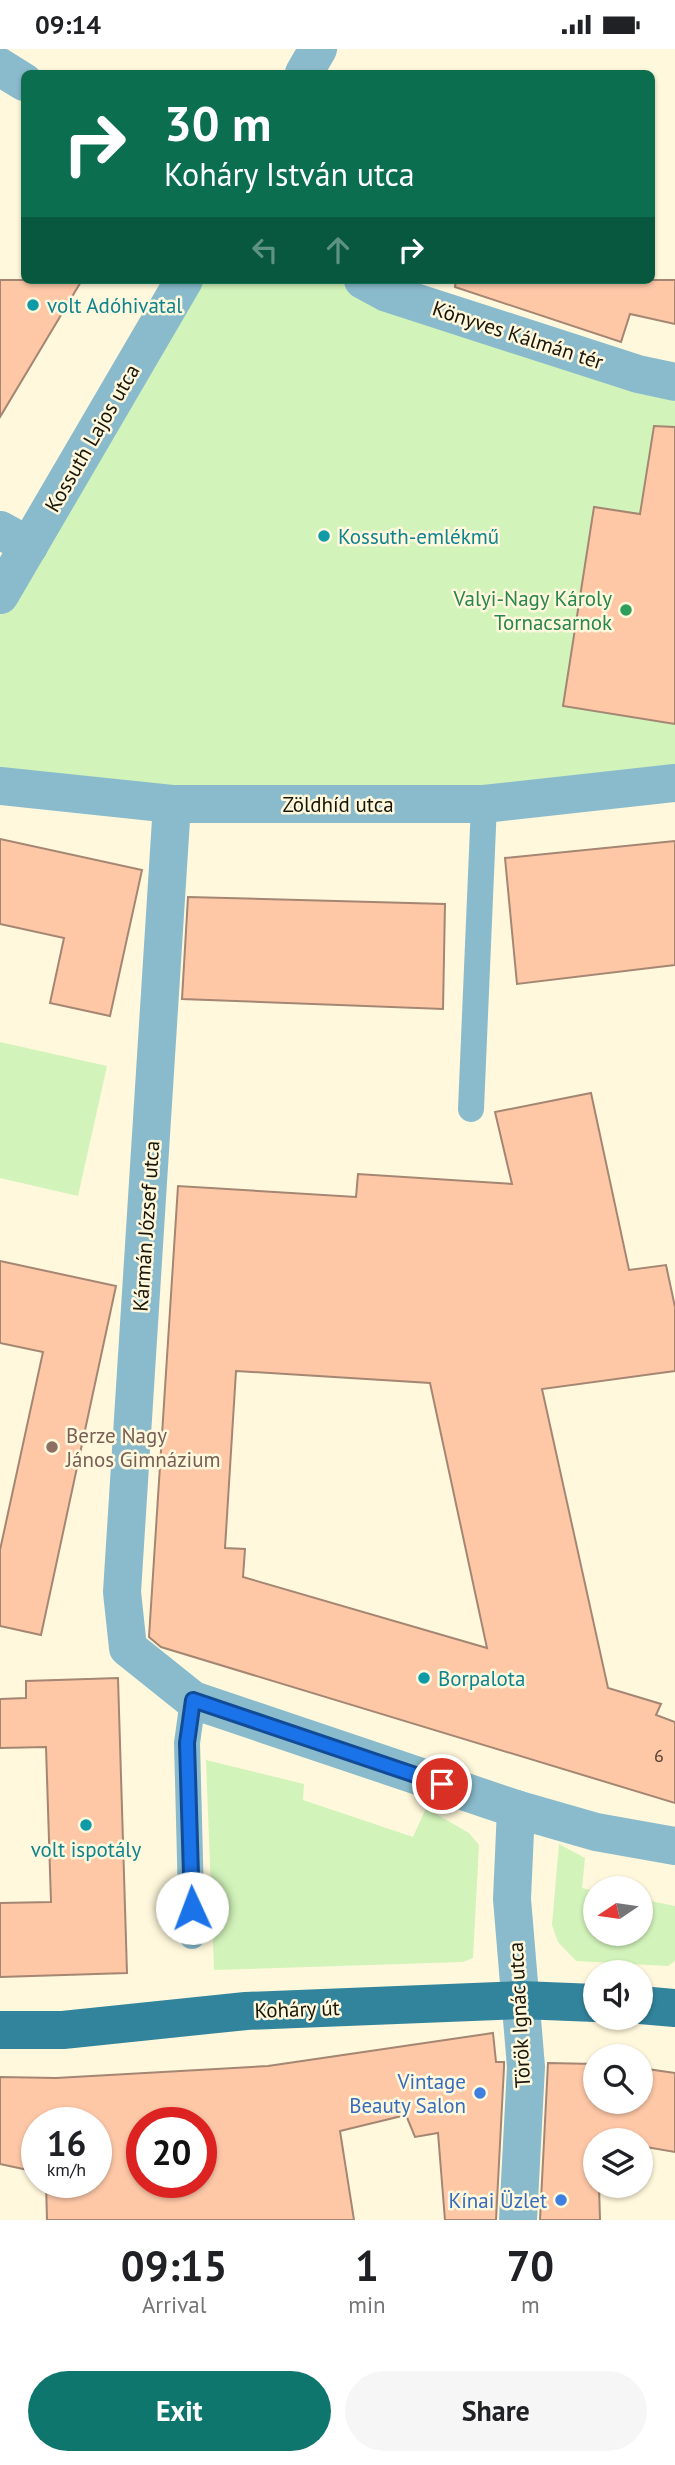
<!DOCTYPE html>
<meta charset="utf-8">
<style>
body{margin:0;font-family:"PT Sans",sans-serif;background:#f6f6f6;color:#202124;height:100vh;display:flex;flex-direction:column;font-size:26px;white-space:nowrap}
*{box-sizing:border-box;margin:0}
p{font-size:23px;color:#757577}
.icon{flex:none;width:38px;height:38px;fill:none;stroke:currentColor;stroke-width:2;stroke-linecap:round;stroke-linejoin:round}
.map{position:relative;height:2171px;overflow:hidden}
.sheet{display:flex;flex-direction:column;background:#fff;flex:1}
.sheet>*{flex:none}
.top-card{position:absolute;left:21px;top:21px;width:634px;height:214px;border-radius:10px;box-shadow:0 2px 5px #0004;background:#0b6e4f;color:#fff;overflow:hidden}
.needle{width:46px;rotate:257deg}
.tools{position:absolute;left:583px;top:1827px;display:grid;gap:14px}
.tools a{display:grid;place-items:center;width:70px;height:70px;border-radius:50%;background:#fff;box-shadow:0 2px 5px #0004;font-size:35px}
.speed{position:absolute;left:21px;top:2058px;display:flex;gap:14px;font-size:35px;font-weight:700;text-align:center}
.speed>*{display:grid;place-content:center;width:91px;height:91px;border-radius:50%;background:#fff;box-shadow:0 2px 5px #0004;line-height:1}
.speed small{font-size:18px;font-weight:400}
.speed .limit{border:10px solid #d22;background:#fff;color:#111}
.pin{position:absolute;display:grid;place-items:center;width:60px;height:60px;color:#fff;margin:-30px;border:4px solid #fff;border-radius:50%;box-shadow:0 2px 7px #0007}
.me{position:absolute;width:77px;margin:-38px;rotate:358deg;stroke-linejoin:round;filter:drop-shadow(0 0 5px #0008)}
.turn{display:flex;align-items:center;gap:24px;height:147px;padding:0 28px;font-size:32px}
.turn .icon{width:91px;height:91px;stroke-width:2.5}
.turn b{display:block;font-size:49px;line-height:60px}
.lanes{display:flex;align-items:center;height:66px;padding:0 28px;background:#0003;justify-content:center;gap:35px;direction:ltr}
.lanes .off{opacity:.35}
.eta{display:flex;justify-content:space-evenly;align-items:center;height:119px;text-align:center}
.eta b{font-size:42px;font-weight:700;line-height:49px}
.primary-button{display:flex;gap:14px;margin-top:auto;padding:14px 28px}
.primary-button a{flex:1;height:80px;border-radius:42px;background:#0f766e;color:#fff;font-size:28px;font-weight:700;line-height:80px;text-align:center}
.primary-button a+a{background:#f6f6f6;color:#202124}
.status{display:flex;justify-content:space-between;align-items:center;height:49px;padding:0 35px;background:#fff;direction:ltr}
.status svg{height:19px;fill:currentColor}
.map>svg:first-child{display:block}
.green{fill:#d2f3ba}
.building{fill:#fec8a7;stroke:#a48673;stroke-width:2;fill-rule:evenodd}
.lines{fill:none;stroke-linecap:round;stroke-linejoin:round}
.service{stroke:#8abbcc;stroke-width:26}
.minor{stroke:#8abbcc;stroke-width:38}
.tertiary{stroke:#8abbcc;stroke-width:38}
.primary{stroke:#32849c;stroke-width:38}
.route-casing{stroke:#114b97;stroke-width:18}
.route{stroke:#1a73e8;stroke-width:12}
.culture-dot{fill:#0f9aa8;stroke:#fff8dc;stroke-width:2.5}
.leisure-dot{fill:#2e9e5b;stroke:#fff8dc;stroke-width:2.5}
.education-dot{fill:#8d6e63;stroke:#fff8dc;stroke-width:2.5}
.shop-dot{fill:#3f7fe0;stroke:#fff8dc;stroke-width:2.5}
.labels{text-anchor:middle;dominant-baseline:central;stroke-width:5;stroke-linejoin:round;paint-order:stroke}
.number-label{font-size:18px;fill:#524230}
.culture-label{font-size:21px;fill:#0d838f;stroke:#fff8dc;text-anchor:start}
.street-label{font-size:21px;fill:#191609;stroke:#fff8dc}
.leisure-label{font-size:21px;fill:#27864d;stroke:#fff8dc;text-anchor:end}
.education-label{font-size:21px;fill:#785e54;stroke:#fff8dc;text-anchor:start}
.shop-label{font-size:21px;fill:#366cbe;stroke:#fff8dc;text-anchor:end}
</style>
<div class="status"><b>09:14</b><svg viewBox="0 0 49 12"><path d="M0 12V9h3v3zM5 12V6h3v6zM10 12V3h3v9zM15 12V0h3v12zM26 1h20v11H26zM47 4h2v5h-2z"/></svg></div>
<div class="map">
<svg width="675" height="2171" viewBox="0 0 675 2171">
<rect width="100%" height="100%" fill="#fff8dc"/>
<g class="green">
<path d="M184,231H363L675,333V734L484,755L0,737V546Z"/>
<path d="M0,993L107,1017L78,1147L0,1129Z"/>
<path d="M206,1711L304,1735L303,1751L413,1788L426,1759L469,1784L479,1796L473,1909L463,1913L214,1921Z"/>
<path d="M559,1795L585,1809L582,1839L595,1842V1885H640L641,1850L675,1857V1912L668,1917L576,1912L558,1893L552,1876Z"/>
</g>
<g class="building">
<path d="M0,231H82L0,368Z"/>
<path d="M456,231H675V275L630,265L621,293L455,238Z"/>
<path d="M654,377L675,378V675L563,657L594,458L640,465Z"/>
<path d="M0,790L142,821L110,967L50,954L64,889L0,875Z"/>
<path d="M675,792V916L517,935L505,809Z"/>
<path d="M188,848L445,855L443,960L182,950Z"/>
<path d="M591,1044L629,1221L666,1216L675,1258V1322L542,1340L608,1639L661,1655L656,1666L675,1673V1754L161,1598L149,1588L178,1137L356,1148L358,1125L512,1135L495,1063ZM236,1322L430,1334L487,1599L243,1528L245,1500L225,1499Z"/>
<path d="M0,1212L116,1237L41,1586L0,1577V1501L43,1303L0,1294Z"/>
<path d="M118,1629L127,1924L0,1928V1854L51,1853L46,1698L0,1699V1650L26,1649V1632Z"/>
<path d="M493,1984L496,2013H504V2018L496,2171H445L438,2084L415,2088L406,2066L340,2082L354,2171H47L46,2133H96V2074H37V2123L0,2115V2028L56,2029L268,2017ZM142,2074H201V2133H142Z"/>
<path d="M548,2014L595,2015V2053H640V2019L675,2024V2103L640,2097V2091H595V2137H599L600,2171H540Z"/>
</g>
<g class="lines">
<g class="service">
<path d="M471,1060L484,755"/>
<path d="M192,1887L187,1694L193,1651"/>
</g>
<g class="minor">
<path d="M0,18L24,33"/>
<path d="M363,231L387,244L638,325L675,333"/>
<path d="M0,481L29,497"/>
<path d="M0,737L172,755H484L675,734"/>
<path d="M172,755L122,1543L128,1599L193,1651L516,1760L596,1783L675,1797"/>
<path d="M516,1760L512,1850L526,2018L518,2171"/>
</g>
<g class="tertiary">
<path d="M304,24L318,0"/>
<path d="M0,546L184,231"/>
</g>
<g class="primary">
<path d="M640,1956L675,1959"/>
<path d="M0,1981H63L246,1962L521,1951L595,1954"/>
</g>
</g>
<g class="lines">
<defs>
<path id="route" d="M192,1859L187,1694L193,1651L442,1735"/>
</defs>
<use href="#route" class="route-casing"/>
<use href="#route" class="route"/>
</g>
<g class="culture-dot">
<circle cx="33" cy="256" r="7"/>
<circle cx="324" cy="487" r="7"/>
<circle cx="424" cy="1629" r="7"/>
<circle cx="86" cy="1776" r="7"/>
</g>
<circle class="leisure-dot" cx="626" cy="561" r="7"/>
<circle class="education-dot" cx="52" cy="1398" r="7"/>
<g class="shop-dot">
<circle cx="480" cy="2044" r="7"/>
<circle cx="561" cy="2151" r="7"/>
</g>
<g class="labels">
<g class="number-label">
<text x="659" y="1706">6</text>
</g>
<g class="culture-label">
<text x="47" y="256">volt Adóhivatal</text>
<text x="338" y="487">Kossuth-emlékmű</text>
<text x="438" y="1629">Borpalota</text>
<text x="86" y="1800" text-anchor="middle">volt ispotály</text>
</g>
<g class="street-label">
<text transform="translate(518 286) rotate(18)">Könyves Kálmán tér</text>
<text transform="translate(92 389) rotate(-60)">Kossuth Lajos utca</text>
<text x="338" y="755">Zöldhíd utca</text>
<text transform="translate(146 1177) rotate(-86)">Kármán József utca</text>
<text transform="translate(297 1960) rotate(-2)">Koháry út</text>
<text transform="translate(519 1966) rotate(-93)">Török Ignác utca</text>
</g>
<g class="leisure-label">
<text x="612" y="549">Valyi-Nagy Károly<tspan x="612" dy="24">Tornacsarnok</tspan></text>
</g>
<g class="education-label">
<text x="66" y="1386">Berze Nagy<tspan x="66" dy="24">János Gimnázium</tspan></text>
</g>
<g class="shop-label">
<text x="466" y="2032">Vintage<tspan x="466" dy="24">Beauty Salon</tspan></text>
<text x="547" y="2151">Kínai Üzlet</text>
</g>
</g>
</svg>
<div class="tools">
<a><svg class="needle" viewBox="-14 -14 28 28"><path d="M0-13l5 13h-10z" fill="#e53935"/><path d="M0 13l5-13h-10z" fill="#757577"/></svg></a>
<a><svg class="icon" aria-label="sound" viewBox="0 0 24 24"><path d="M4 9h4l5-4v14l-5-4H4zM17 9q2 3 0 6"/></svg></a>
<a><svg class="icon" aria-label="search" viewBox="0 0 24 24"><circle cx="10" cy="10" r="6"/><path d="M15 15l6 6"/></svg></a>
<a><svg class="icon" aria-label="layers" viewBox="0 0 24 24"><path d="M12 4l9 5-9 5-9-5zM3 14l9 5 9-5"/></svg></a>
</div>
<div class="speed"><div>16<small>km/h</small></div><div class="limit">20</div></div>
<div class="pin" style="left:442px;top:1735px;background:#d93025"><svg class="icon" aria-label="arrive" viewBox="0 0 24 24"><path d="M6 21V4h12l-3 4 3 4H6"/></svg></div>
<svg class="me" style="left:192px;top:1859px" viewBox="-20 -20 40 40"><circle r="19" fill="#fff"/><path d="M0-13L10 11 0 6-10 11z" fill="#1a73e8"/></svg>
<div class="top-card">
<div class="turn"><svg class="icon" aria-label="right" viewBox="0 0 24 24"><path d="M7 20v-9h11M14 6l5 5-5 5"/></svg><div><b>30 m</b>Koháry István utca</div></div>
<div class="lanes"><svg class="icon off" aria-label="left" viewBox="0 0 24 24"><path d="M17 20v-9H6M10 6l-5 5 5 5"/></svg><svg class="icon off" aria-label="ahead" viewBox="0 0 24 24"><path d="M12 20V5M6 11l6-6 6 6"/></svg><svg class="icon" aria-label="right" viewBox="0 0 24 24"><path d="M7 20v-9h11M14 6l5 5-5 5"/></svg></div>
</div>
</div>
<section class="sheet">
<div class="eta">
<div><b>09:15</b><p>Arrival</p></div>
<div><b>1</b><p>min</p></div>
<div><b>70</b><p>m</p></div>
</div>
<div class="primary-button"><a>Exit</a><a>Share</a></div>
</section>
